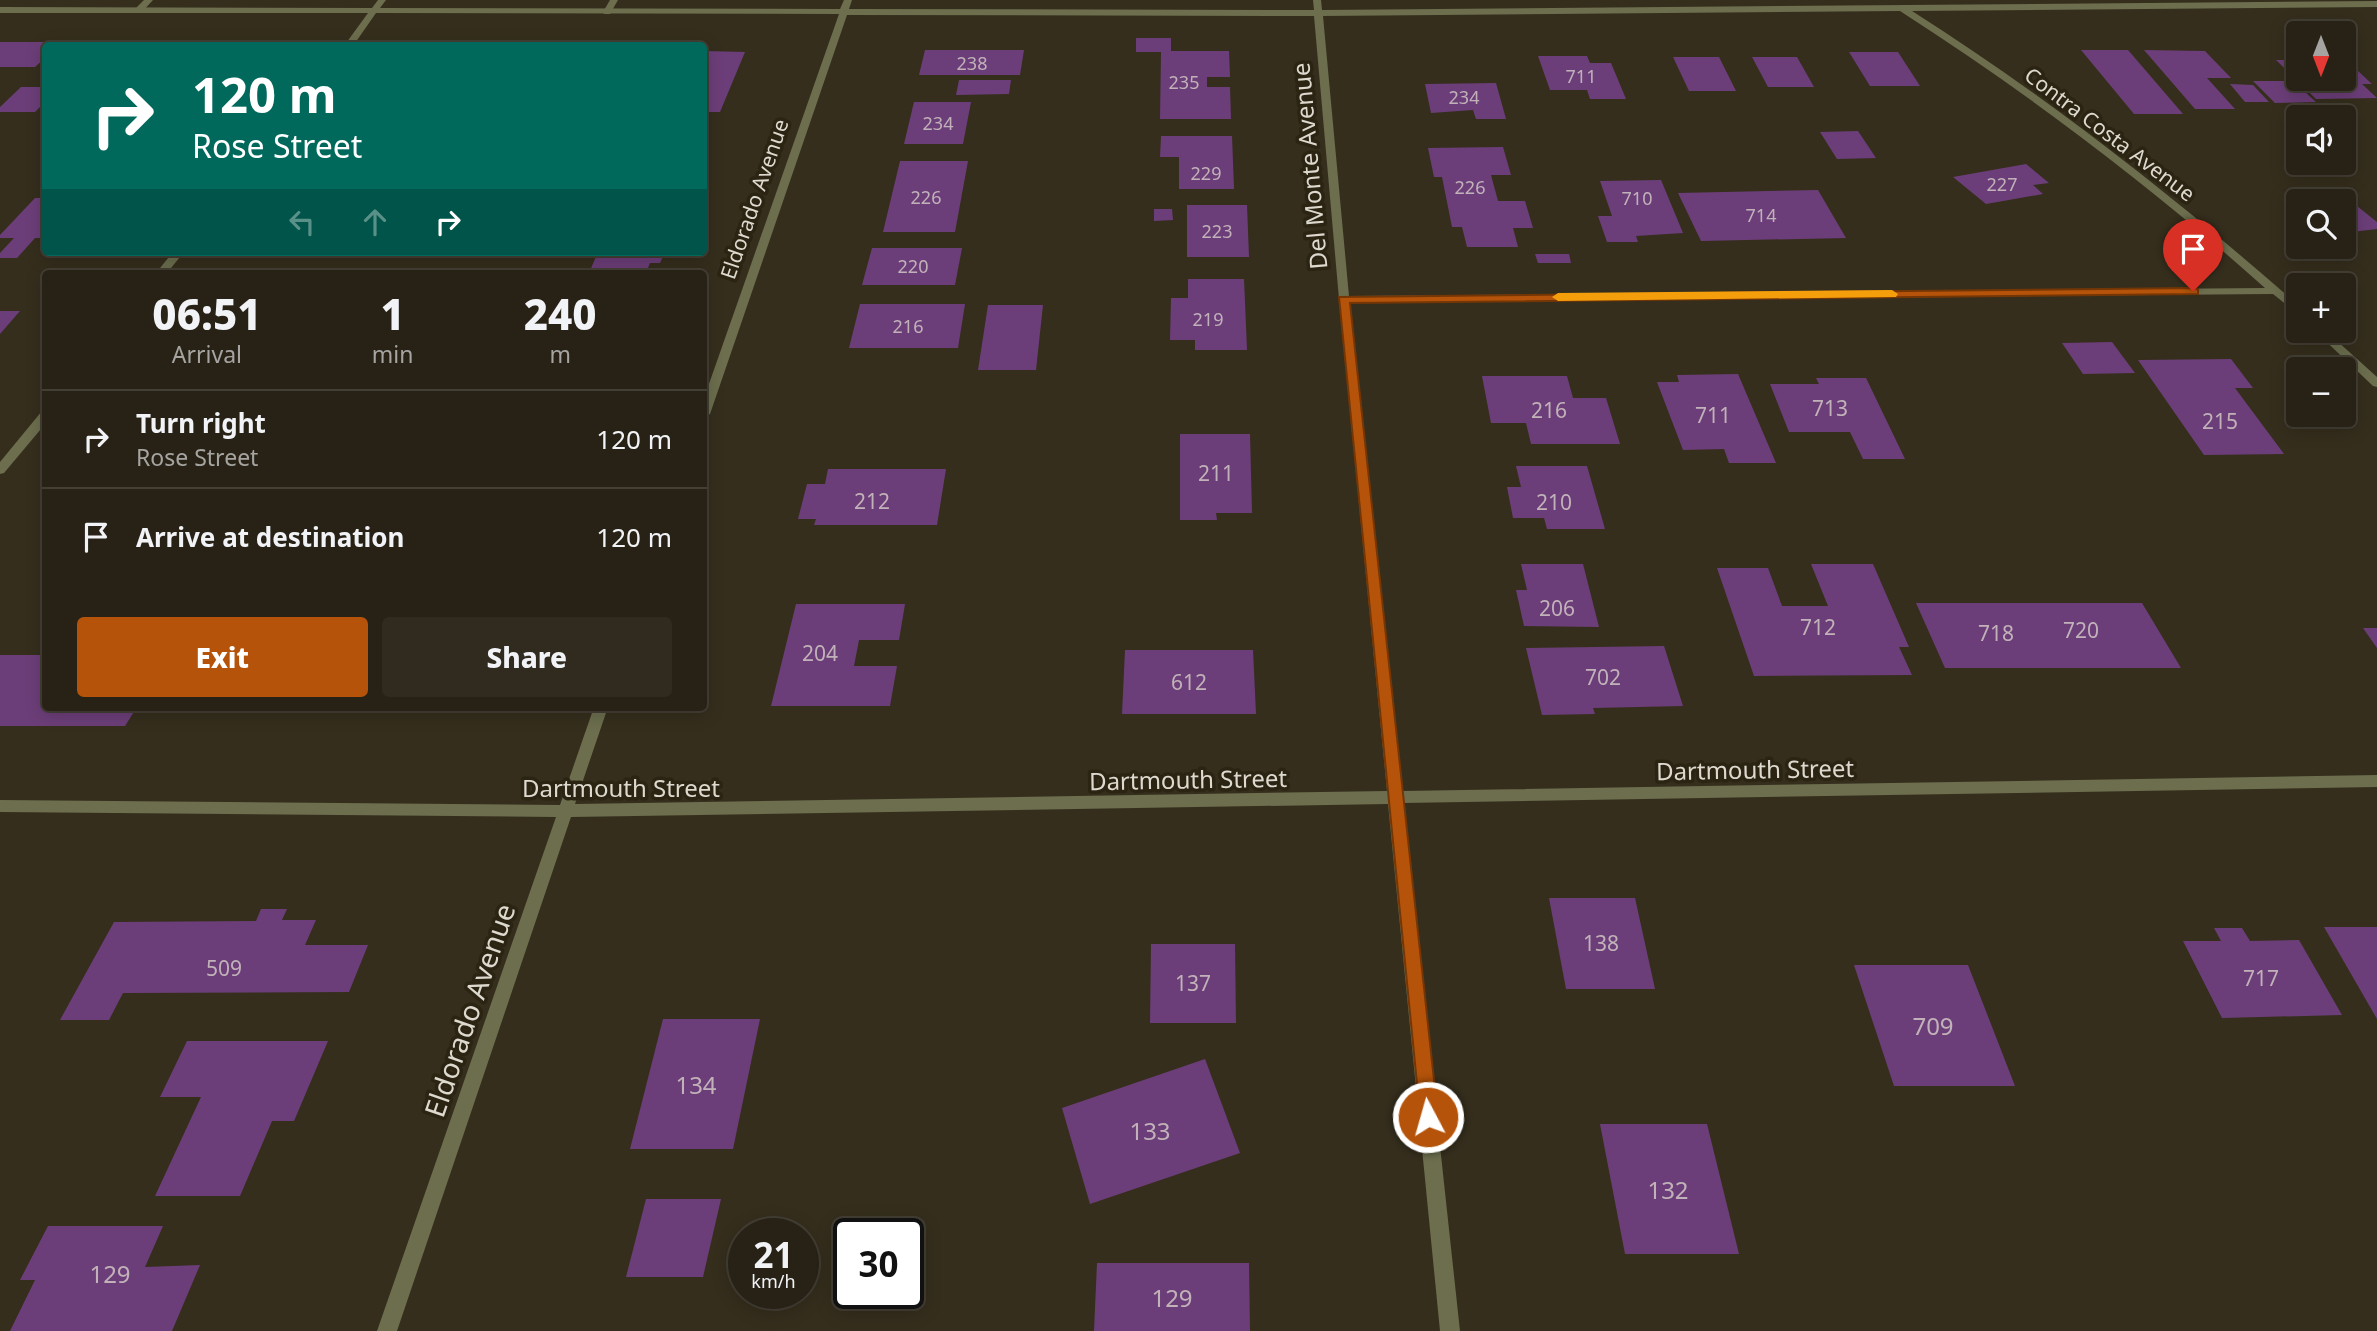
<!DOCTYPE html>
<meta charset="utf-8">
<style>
body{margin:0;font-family:"Noto Sans",sans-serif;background:#302a1f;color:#f1f3f6;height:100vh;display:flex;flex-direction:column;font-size:26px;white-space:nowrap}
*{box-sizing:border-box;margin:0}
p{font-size:23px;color:#a5a4a1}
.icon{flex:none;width:38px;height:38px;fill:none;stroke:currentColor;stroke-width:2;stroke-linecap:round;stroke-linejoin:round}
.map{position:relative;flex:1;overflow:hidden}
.sheet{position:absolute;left:42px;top:270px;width:665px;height:441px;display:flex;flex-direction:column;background:#282216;border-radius:7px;box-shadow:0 4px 18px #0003,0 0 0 2px #443f35}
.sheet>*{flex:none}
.hud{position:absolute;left:42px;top:42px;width:665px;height:214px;border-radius:7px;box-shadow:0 4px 18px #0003,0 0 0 2px #443f35;background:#00695c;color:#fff;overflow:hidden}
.needle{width:46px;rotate:180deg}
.buttons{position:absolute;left:2286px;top:21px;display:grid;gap:14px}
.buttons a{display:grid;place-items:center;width:70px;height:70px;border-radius:7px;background:#282216;box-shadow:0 4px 18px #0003,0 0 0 2px #443f35;font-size:35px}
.speed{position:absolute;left:728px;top:1218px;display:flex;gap:14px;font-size:35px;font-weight:700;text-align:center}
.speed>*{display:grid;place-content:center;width:91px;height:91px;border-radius:50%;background:#282216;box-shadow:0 4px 18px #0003,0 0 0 2px #443f35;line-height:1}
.speed small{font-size:18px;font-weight:400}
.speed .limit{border:4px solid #111;border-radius:10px;background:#fff;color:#111}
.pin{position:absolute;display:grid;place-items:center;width:60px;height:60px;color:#fff;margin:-72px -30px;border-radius:50% 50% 50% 0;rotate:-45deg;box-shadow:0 0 7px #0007}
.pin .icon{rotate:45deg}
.me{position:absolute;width:77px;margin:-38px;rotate:354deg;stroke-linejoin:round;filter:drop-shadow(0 0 5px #0008)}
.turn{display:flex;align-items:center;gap:24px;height:147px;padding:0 35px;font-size:32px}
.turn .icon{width:91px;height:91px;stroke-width:2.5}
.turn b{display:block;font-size:49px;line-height:60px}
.lanes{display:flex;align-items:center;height:66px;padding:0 35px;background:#0003;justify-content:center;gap:35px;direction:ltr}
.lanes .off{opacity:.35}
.eta{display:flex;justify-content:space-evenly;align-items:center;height:119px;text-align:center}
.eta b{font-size:42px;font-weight:800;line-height:49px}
.action{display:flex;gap:14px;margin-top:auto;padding:14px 35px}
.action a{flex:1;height:80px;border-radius:7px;background:#b45309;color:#fff;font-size:28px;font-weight:800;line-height:80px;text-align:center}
.action a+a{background:#302a1f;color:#f1f3f6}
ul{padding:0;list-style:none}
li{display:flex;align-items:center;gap:21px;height:98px;padding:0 35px;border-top:2px solid #443f35}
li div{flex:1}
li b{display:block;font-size:26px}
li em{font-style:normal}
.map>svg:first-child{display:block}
.building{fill:#6c3e79}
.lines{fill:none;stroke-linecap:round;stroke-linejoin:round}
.service{fill:#6c6e4e;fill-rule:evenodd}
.minor{fill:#6c6e4e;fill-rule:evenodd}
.route{fill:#b45309;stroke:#753606;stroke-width:2}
.slow{fill:#f59e0b}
.labels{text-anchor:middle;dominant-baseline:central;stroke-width:7;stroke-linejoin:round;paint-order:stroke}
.far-number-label{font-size:18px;fill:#c1b2b9}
.far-street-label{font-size:21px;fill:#ddd9ce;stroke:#2b2413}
.number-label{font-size:21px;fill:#c1b2b9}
.street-label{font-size:24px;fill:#ddd9ce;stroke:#2b2413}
.near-number-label{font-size:24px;fill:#c1b2b9}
.near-street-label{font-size:28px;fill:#ddd9ce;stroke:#2b2413}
</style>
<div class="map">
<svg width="2377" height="1331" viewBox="0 0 2377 1331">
<rect width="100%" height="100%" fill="#352e1d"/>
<g class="building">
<path d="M1136,38H1171V51H1229L1230,77H1207V87H1230L1231,119H1160L1161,52H1136Z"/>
<path d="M0,42H61L58,46H46V57L35,67H0Z"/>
<path d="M925,50H1024L1020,75H919Z"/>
<path d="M2081,50H2128L2183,114H2134Z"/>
<path d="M2144,50L2205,51L2231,78H2207L2235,109H2195Z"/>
<path d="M704,51L745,52L720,112H704Z"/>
<path d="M1849,52H1898L1920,86H1870Z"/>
<path d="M1538,56H1587L1590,63H1611L1626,99H1590L1587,90H1550Z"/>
<path d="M1673,57H1719L1736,91H1689Z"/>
<path d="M1752,57H1797L1814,87H1768Z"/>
<path d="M2276,60H2298V79H2343V66L2348,70H2357L2372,84H2362L2377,98L2316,99Z"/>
<path d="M959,80H1011L1009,94L956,95Z"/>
<path d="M2253,81H2293L2316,102L2275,103Z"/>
<path d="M1496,83L1506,119H1476L1473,110L1431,113L1425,84Z"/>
<path d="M2230,84L2253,85L2269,102H2245Z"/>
<path d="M21,87H46V101L35,112H0V107Z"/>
<path d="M914,102H971L963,144H904Z"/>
<path d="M1858,131L1876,158L1837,159L1820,132Z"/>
<path d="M1161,136H1232L1234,189H1179V157H1160Z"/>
<path d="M1503,147L1511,175H1491L1498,201H1525L1533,228H1513L1518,247H1467L1462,227H1452L1442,177H1434L1428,148Z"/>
<path d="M900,161H968L955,232H883Z"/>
<path d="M2026,164L2049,183L2033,185L2043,194L1986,204L1953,177Z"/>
<path d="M1661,180L1683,233L1636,236L1638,242H1607L1598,216H1612L1600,181Z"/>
<path d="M1818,190L1846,238L1701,241L1678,193Z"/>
<path d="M35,198H46V238H35L17,258H0V253L14,238H0V235Z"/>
<path d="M2347,198L2377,222V229L2343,233V201L2330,199Z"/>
<path d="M1187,205H1247L1249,257H1187Z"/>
<path d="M1154,209H1172L1173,220L1154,221Z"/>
<path d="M872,248H962L955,285H862Z"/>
<path d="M598,252H665L660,263H650L646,273H589Z"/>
<path d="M1535,254H1569L1571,263H1538Z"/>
<path d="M1188,279H1244L1247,350H1195V340H1170L1171,298H1188Z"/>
<path d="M860,304H965L958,348H849Z"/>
<path d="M988,305H1043L1036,370H978Z"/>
<path d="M0,311H20L0,334Z"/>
<path d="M2112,342L2135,373L2083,374L2062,343Z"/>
<path d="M2231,359L2253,388H2235L2284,454L2204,455L2138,360Z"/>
<path d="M1738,374L1776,463H1729L1724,449L1683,450L1657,382H1679L1677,375Z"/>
<path d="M1482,376H1567L1573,398H1606L1620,444H1531L1526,423H1491Z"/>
<path d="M1816,378H1866L1905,459H1863L1850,432H1789L1770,384H1819Z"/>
<path d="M1180,434H1250L1252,513H1216L1217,520H1180Z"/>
<path d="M1516,466H1587L1605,529H1547L1544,518H1513L1507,487H1521Z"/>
<path d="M828,469H946L937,525H814L816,519H798L807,484H825Z"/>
<path d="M1521,564H1583L1599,627L1524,626L1516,590H1527Z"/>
<path d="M1811,564H1873L1909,647H1899L1912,675L1754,676L1717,568H1768L1782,606H1828Z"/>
<path d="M1916,603H2142L2181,668H1945Z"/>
<path d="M796,604H905L899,640H859L854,666H897L890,706H771Z"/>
<path d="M2363,628H2377V648Z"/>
<path d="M1664,646L1683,706L1593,708L1595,714L1542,715L1526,648Z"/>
<path d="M1125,650H1253L1256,714H1122Z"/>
<path d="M0,655H46V707H137L125,726H0Z"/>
<path d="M1549,898H1635L1655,989H1566Z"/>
<path d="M261,909H287L282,920H316L305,945H368L349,992L123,993L109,1020H60L114,922L256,921Z"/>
<path d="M2324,927H2377V1019Z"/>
<path d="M2214,928H2242L2250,941L2299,940L2342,1015L2222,1018L2183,941H2221Z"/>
<path d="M1151,944H1235L1236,1023H1150Z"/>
<path d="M1854,965H1968L2015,1086H1894Z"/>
<path d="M663,1019H760L733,1149H630Z"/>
<path d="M187,1041H328L294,1121H272L240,1196H155L201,1097H160Z"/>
<path d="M1205,1059L1240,1153L1090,1204L1062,1108Z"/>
<path d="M1600,1124H1707L1739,1254H1625Z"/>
<path d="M646,1199H721L703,1277H626Z"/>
<path d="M48,1226H163L145,1267L200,1265L172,1331H10L35,1280H20Z"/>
<path d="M1097,1263H1249L1250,1331H1094Z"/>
</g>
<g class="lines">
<g class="service">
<path d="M144,0H153L142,12H136V8Z"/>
<path d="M610,0H618L610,14H604L603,12Z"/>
</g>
<g class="minor">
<path d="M378,0H386L380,8L840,9L844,0H852L849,9L1314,10L1313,0H1321L1322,10L2377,1V7L1912,11C2049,98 2176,198 2298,305V314L2273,294L1350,302L1402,791L2377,775V787L1403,803L1460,1331H1440L1388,804L571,817L397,1331H377L556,817L0,812V800L560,805L594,707H608L575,804L1387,791L1339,299L1314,16L847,15L710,414L704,418V398L839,14L376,13L353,46H344L368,13H0V7L372,8ZM1900,11C2029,94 2151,186 2265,288L1349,296L1323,16Z"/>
<path d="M173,252H184L167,273H156Z"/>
<path d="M2315,331H2326L2377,377V387L2373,386Z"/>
<path d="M46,410V423L4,473L0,474V462L42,411Z"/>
</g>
</g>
<path class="route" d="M2193,288L2198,289V294L1350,303L1438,1117L1435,1124L1428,1127L1421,1124L1339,297Z"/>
<path class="slow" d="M1892,290L1898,294L1896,297L1558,301L1552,297L1558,293Z"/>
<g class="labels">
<g class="far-number-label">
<text x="972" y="63">238</text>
<text x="1581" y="76">711</text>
<text x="1184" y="82">235</text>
<text x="1464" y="97">234</text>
<text x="938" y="123">234</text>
<text x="1206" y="173">229</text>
<text x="2002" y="184">227</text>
<text x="1470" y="187">226</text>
<text x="926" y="197">226</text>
<text x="1637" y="198">710</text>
<text x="1761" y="215">714</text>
<text x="1217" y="231">223</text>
<text x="913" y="266">220</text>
<text x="1208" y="319">219</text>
<text x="908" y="326">216</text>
</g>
<g class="far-street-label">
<text transform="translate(2110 134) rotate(37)">Contra Costa Avenue</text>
<text transform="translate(754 199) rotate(-71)">Eldorado Avenue</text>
</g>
<g class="number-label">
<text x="1830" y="408">713</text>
<text x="1549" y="410">216</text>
<text x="1713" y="415">711</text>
<text x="2220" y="421">215</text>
<text x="1216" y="473">211</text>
<text x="872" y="501">212</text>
<text x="1554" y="502">210</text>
<text x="1557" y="608">206</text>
<text x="1818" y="627">712</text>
<text x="2081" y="630">720</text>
<text x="1996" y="633">718</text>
<text x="820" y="653">204</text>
<text x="1603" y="677">702</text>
<text x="1189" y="682">612</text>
<text x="1601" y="943">138</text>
<text x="224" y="968">509</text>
<text x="2261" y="978">717</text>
<text x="1193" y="983">137</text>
</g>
<g class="street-label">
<text transform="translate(1309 166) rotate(-95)">Del Monte Avenue</text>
<text transform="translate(1755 769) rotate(-1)">Dartmouth Street</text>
<text transform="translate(1188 779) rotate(-1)">Dartmouth Street</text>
<text x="621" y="787">Dartmouth Street</text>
</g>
<g class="near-number-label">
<text x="1933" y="1025">709</text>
<text x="696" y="1084">134</text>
<text x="1150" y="1130">133</text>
<text x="1668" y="1189">132</text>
<text x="110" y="1273">129</text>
<text x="1172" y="1297">129</text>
</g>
<g class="near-street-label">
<text transform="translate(469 1010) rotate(-71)">Eldorado Avenue</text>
</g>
</g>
</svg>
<div class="buttons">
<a><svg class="needle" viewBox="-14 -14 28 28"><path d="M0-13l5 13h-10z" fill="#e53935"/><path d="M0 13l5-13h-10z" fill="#a5a4a1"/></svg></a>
<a><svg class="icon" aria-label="sound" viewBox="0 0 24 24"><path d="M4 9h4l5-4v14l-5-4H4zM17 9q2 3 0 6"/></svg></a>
<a><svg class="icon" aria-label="search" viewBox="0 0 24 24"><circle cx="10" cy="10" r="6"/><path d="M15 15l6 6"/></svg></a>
<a>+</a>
<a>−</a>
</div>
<div class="speed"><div>21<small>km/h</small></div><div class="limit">30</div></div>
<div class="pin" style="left:2193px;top:291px;background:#d93025"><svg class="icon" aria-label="arrive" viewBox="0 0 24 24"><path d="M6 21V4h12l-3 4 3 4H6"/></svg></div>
<svg class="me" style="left:1428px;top:1117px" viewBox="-20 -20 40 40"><circle r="17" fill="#b45309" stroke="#fff" stroke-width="3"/><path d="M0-11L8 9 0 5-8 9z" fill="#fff"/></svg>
<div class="hud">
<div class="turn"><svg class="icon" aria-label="right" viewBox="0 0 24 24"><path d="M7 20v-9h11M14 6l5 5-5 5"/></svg><div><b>120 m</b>Rose Street</div></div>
<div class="lanes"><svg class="icon off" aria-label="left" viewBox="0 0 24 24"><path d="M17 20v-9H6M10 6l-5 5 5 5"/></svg><svg class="icon off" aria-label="ahead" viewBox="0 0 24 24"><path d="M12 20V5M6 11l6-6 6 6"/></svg><svg class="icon" aria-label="right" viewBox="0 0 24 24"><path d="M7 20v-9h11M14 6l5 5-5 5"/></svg></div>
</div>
<section class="sheet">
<div class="eta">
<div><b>06:51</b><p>Arrival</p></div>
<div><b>1</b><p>min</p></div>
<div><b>240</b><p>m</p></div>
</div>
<ul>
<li><svg class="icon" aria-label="right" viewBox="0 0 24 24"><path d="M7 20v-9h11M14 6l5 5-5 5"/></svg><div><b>Turn right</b><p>Rose Street</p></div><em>120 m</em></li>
<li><svg class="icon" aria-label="arrive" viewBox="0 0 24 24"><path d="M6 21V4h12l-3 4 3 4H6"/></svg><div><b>Arrive at destination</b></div><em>120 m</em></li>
</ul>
<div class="action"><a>Exit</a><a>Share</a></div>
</section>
</div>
